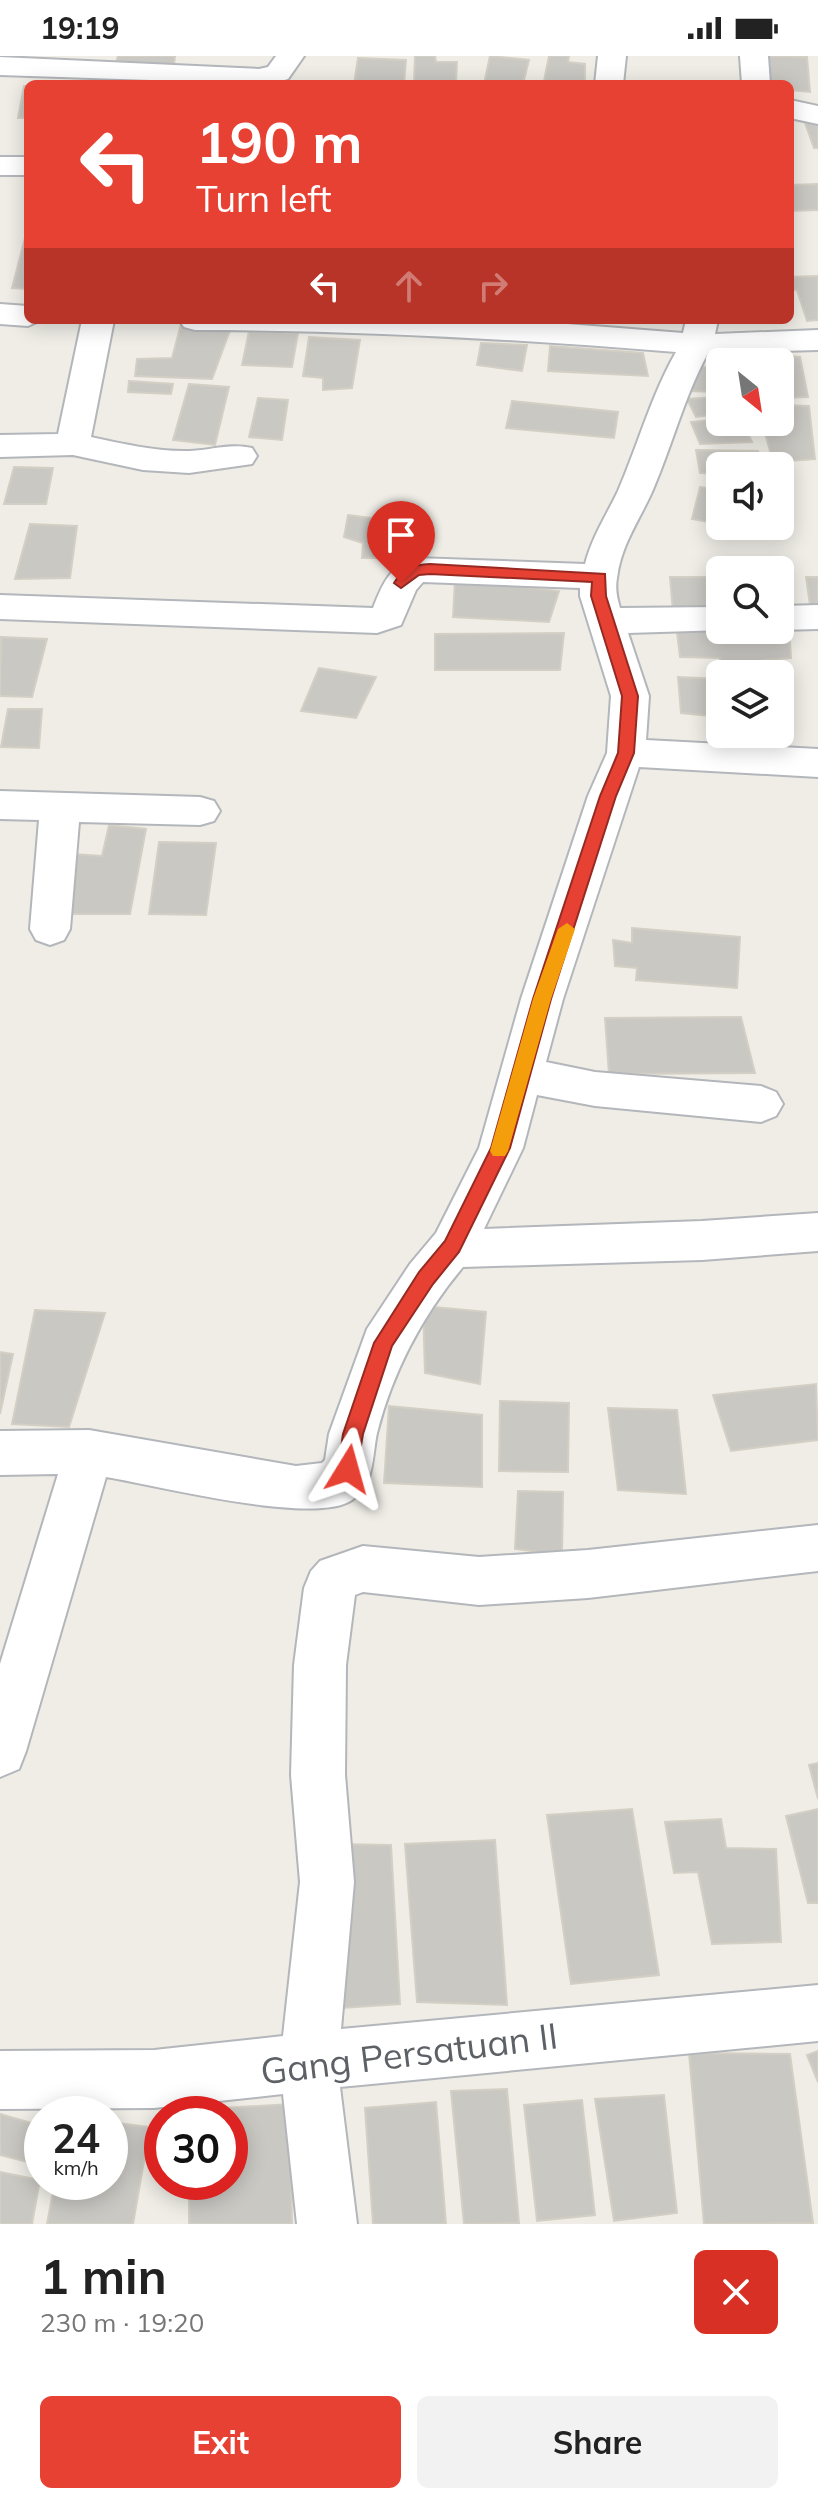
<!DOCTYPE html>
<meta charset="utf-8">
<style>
body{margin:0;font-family:Mulish,sans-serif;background:#f2f2f2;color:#222;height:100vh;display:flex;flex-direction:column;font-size:30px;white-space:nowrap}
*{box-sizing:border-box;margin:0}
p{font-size:26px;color:#767676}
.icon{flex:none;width:44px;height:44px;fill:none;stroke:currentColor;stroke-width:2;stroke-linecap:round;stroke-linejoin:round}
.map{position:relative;height:2168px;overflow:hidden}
.panel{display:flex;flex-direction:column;background:#fff;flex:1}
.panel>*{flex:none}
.banner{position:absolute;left:24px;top:24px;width:770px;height:244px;border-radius:12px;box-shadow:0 4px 20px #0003;background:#e74134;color:#fff;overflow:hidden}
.needle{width:52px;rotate:150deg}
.controls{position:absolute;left:706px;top:292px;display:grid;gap:16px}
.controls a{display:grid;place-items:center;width:88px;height:88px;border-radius:12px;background:#fff;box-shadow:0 4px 20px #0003;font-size:40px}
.speed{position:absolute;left:24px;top:2040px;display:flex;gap:16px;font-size:40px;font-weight:700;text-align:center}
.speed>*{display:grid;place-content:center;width:104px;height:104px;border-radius:50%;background:#fff;box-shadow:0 4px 20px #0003;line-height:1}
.speed small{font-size:20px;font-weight:400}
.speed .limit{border:12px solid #d22;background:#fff;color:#111}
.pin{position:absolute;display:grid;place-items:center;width:68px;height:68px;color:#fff;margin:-82px -34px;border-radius:50% 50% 50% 0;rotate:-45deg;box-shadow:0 0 8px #0007}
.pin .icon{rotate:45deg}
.me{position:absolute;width:88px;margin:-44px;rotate:8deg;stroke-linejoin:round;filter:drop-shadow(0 0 6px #0008)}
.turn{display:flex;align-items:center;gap:28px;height:168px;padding:0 40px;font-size:36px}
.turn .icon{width:104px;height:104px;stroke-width:2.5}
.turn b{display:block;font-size:56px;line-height:68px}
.lanes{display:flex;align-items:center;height:76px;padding:0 40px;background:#0003;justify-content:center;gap:40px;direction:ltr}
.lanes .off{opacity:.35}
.round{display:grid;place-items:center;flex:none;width:84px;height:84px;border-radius:12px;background:#f2f2f2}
.head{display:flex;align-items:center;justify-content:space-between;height:136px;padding:0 40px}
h1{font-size:48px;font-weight:700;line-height:60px}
.action{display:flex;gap:16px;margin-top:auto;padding:16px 40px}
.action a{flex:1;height:92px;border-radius:12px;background:#e74134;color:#fff;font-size:32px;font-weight:700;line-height:92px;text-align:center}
.action a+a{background:#f2f2f2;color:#222}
.status{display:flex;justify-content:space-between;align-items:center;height:56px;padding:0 40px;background:#fff;direction:ltr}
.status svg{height:22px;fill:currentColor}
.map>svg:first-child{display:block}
.building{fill:#cac8c3;stroke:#d4cfc4;stroke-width:2}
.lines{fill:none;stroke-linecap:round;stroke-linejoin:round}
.minor-casing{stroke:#b3b6ba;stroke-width:4}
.minor{fill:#fff;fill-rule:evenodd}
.route{fill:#e74134;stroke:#962a22;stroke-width:2}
.slow{fill:#f59e0b}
.labels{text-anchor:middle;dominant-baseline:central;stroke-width:6;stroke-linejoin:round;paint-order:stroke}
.near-street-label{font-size:36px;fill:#5d6166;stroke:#fff}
</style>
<div class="status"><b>19:19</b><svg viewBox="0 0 49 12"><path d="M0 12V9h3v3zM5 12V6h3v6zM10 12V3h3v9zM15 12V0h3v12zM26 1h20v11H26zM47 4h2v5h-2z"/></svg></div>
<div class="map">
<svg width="818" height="2168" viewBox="0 0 818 2168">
<rect width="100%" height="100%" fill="#efede6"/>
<g class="building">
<path d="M118,0H175L174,9L116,6Z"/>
<path d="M415,0H435L436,6H457L456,26L473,28H414Z"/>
<path d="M490,0L529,4L523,28H484Z"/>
<path d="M549,0H569L568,6L585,8V28L544,25Z"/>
<path d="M768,0L807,1L810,36L790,34V28H767Z"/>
<path d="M358,2L406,4L404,28H354Z"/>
<path d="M24,30H28V62H18Z"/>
<path d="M804,64H818V92H814Z"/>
<path d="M818,128V154L790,155V129Z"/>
<path d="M25,182H28V233L12,232Z"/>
<path d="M818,220V264L807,265L797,234H790V221Z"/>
<path d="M181,268L232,269L212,323L135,320L137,303L172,302Z"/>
<path d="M249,275L298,277L292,311L242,309Z"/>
<path d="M309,281L360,284L352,332L323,334V322L303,320Z"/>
<path d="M481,287L527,289L522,315L477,309Z"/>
<path d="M550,290L643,297L648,320L548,315Z"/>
<path d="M767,298L800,301L808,341L780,342V306H768Z"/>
<path d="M686,310L710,311V319L720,318V336L686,335Z"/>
<path d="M129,325L173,328L171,338L128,336Z"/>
<path d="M189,328L229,331L215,389L173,384Z"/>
<path d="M718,341L720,358L696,361L687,343Z"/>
<path d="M258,342L288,344L282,384L249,381Z"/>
<path d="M512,345L618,356L614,382L506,372Z"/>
<path d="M780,349L809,350L815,403L773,406L762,366H780Z"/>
<path d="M720,363V366H743L752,386L700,388L691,366Z"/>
<path d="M696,394L758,395V410H720V418L700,417Z"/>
<path d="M14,411L53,412L46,448H4Z"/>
<path d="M700,431L720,434V468L692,463Z"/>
<path d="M780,444L788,445L781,477L736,470H780Z"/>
<path d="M348,459L403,466L390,502H362L363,487L344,481Z"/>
<path d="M30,468L77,470L70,522L15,523Z"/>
<path d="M670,521H720V555L673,556Z"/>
<path d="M806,521H818V557L811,556Z"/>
<path d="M455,524L559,535L549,566L453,561Z"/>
<path d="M676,568H720V574H780L789,569L791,602L763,604L766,614L722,613L720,602L680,601Z"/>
<path d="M564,577L560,614H435V578Z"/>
<path d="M1,581L47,583L32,641L0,640Z"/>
<path d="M319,612L376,621L356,662L301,655Z"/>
<path d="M678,621L720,623V661L681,657Z"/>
<path d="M8,653H42L39,692L1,691Z"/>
<path d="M109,769L146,773L130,858H61L74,798L102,800Z"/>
<path d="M159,786L216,787L206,859L149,858Z"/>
<path d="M632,872L740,881L737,932L636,924L637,912L615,910L613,884L632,887Z"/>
<path d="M741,961L755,1017L609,1018L605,962Z"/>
<path d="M423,1250L486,1256L480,1328L425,1317Z"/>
<path d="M35,1254L105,1257L69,1371L12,1368Z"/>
<path d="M0,1296L13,1298L0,1358Z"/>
<path d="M816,1328L818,1384L731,1395L713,1339Z"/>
<path d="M500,1345L569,1347L568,1416L499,1415Z"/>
<path d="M389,1350L482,1359V1431L384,1427Z"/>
<path d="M608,1352L677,1354L686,1438L618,1434Z"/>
<path d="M518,1435L563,1436L562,1499L515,1493Z"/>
<path d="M818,1707V1743L809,1709Z"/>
<path d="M632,1753L659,1919L571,1928L547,1759Z"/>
<path d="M818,1753V1847H808L786,1760Z"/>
<path d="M721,1763L726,1792L776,1793L781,1886L712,1888L698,1816L674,1817L665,1766Z"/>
<path d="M495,1784L507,1949L417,1946L405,1788Z"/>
<path d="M337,1788L391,1789L400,1948L342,1952Z"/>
<path d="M818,1995V2026L807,1999Z"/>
<path d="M689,1997L790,1998L813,2167L704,2168Z"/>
<path d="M507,2033L519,2167L464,2168L451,2035Z"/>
<path d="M664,2039L677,2157L614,2165L595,2043Z"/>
<path d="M582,2044L595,2159L537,2165L524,2049Z"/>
<path d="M436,2046L446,2168H373L365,2052Z"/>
<path d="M290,2048L292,2168H189V2126H230V2058H190V2054Z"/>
<path d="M0,2058L42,2070V2077L28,2106L0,2099Z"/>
<path d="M110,2066L150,2071L133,2168H47L55,2126H110Z"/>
<path d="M0,2116L40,2124L32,2168H0Z"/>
</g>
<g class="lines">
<defs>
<g id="minor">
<path d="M276,0H304L288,23L270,28L0,19V1L259,13L268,11Z"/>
<path d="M598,0H626L623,28H595Z"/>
<path d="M740,0H768L770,28H742Z"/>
<path d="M790,44L818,50V68L790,62Z"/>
<rect x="0" y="101" width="28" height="18"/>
<path d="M0,248L28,250V264H41L28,270L0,268Z"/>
<path d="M82,264H114L91,381C124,388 157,396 190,395C211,394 231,387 252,392L257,400L252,408L189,417L143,414L73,399L0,401V379L58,378Z"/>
<path d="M179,264H516L683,277L686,264H718L715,278L818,274V294L708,297C684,341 672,390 652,436C639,465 621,489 617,522C615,533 617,542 620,552L720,551V574H725L628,577L649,640L646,684L818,693V721L639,711L563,943L546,1006L595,1016L761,1030L776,1036L783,1048L776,1060L761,1066L595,1050L537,1039L523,1092L484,1173L702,1165L818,1157V1195L702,1204L463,1211C422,1260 393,1315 377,1377C372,1400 375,1428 352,1444C314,1470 155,1429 106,1421L26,1695L19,1713L0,1721V1608L58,1418L0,1419V1375L89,1374L296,1410L322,1407L325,1404L329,1378L367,1273L410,1208L436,1177L479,1092L521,943L588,740L607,697L611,640L580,540V532L423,526L416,534L401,569L377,577L0,563V539L373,552C382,529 390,509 416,502L585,508C592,481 606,460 618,435C638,389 651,340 676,296C516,283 356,274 195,274L184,271Z"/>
<path d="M818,549V573L780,574H779L780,550Z"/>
<path d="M0,735L200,741L214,745L220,755L214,765L200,769L79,766L70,873L64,884L50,889L36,884L30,873L39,764L0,763Z"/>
<path d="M818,1469V1515L588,1542L479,1549L363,1536L355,1539L346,1609L345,1719L354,1826L341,1973L818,1929V1985L340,2031L357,2168H297L283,2038L154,2052L0,2053V1995L154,1994L283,1980L300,1826L291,1719L294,1609L304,1532L311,1515L320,1505L363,1490L479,1501L588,1494Z"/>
</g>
</defs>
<use href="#minor" class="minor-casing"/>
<use href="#minor" class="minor"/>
</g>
<path class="route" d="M430,508L605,518L606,540L638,640L634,697L616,740L551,943L510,1092L459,1196L433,1228L392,1290L363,1378L356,1419L348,1422L341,1419L338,1413L343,1378L374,1287L419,1216L445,1185L491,1092L533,943L600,740L618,697L622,640L591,540L592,526L430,518L419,519L401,532L394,527C403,512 413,509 430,508Z"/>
<path class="slow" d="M567,867L575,873L551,943L508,1095L505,1100H493L490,1095L533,943L558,873Z"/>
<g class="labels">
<g class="near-street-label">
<text transform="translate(409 1997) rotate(-7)">Gang Persatuan II</text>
</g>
</g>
</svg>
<div class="controls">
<a><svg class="needle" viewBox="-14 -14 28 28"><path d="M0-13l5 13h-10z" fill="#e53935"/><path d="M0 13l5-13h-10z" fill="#767676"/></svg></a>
<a><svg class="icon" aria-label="sound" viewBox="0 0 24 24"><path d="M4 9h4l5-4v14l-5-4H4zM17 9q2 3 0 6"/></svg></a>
<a><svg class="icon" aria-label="search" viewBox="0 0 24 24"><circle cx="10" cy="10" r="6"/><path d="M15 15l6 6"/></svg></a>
<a><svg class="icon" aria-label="layers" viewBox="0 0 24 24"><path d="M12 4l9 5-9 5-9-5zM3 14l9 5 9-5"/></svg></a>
</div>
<div class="speed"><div>24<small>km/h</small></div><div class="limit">30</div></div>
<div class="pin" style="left:401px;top:527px;background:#d93025"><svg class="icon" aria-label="arrive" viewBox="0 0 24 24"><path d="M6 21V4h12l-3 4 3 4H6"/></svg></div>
<svg class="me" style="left:348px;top:1413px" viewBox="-20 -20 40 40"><path d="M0-17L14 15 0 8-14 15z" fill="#e74134" stroke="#fff" stroke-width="4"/></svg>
<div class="banner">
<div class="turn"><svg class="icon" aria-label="left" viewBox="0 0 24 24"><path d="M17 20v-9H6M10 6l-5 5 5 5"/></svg><div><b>190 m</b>Turn left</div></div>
<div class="lanes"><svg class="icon" aria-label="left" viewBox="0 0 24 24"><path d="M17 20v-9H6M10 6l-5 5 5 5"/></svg><svg class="icon off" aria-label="ahead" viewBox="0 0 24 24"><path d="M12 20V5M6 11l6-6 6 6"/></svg><svg class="icon off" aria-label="right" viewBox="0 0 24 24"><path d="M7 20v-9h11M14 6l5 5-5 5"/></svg></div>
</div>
</div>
<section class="panel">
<div class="head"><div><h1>1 min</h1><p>230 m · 19:20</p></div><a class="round" style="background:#d93025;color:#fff"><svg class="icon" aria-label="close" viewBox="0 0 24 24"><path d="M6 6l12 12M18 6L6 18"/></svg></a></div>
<div class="action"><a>Exit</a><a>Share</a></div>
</section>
